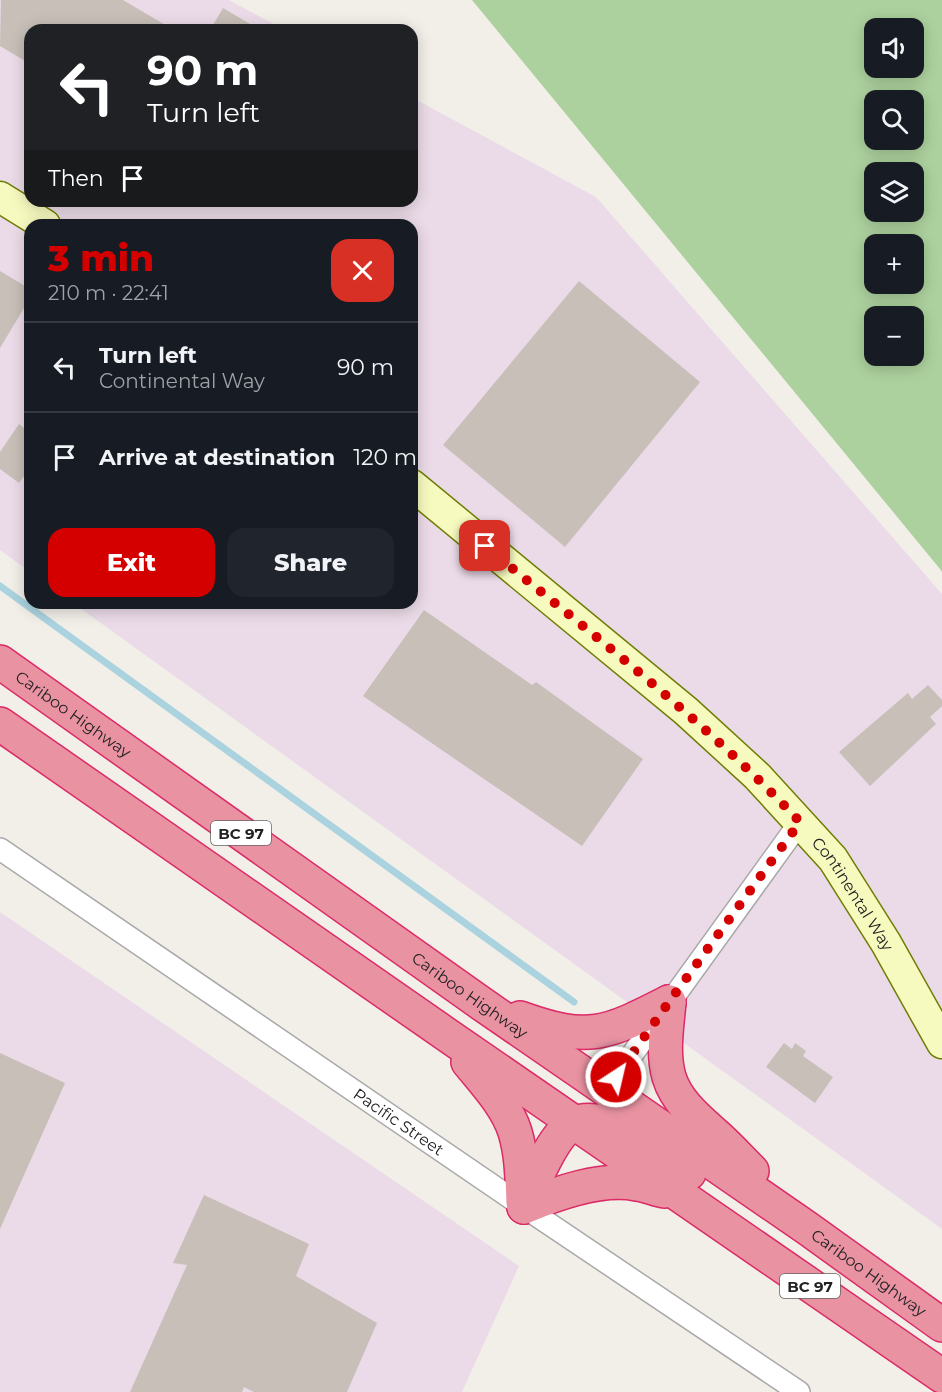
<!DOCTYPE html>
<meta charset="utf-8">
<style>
body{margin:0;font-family:Montserrat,sans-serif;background:#20242c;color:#f1f3f6;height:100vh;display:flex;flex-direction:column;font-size:22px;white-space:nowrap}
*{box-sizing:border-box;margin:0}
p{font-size:20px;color:#9ea1a6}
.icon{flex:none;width:33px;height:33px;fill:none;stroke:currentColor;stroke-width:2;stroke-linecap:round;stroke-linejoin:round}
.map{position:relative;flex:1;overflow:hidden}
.panel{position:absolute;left:24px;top:219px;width:394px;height:390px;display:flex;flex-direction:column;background:#171b24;border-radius:18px;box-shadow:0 3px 15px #0003}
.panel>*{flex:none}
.top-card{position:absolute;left:24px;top:24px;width:394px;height:183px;border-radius:18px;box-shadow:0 3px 15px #0003;background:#202124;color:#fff;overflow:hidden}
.fabs{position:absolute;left:864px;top:18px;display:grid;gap:12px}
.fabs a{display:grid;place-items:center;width:60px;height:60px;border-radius:12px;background:#171b24;box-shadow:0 3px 15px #0003;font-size:30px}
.pin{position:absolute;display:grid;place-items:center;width:51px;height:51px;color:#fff;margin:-26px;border-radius:12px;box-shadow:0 3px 9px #0006}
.me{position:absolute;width:66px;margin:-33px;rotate:35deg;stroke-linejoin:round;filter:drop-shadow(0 0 4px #0008)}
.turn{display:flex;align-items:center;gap:21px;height:126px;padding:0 24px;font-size:27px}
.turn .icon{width:78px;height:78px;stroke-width:2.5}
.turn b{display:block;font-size:42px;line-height:51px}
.then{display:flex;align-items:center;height:57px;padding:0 24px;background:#0003;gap:12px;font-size:22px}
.round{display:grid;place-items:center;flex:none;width:63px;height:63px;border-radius:18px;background:#20242c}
.summary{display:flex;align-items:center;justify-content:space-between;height:102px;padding:0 24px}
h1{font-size:36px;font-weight:800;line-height:45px;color:#d40000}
.button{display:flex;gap:12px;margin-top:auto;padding:12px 24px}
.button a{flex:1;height:69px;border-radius:18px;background:#d40000;color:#fff;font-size:24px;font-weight:800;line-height:69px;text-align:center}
.button a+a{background:#20242c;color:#f1f3f6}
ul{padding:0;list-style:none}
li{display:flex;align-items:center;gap:18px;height:90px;padding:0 24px;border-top:2px solid #363941}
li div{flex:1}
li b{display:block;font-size:22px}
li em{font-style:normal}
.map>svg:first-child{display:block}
.industrial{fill:#ebdbe8}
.forest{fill:#add19e;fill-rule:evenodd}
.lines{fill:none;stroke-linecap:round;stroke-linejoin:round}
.stream{stroke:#aad3df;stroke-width:7}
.building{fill:#c7bfb8}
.street-casing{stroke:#a9a9a9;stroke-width:24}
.secondary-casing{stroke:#707d05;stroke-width:33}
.highway-casing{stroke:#dc2a67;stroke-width:36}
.street{stroke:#fff;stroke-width:21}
.secondary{stroke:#f7fabf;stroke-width:30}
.highway{stroke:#e892a2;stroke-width:33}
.route{stroke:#d40000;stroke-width:10;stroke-dasharray:0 18}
.labels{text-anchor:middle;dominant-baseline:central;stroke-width:5;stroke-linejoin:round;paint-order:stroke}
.shield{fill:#fff;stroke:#646464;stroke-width:1.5}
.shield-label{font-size:15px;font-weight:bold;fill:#222}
.street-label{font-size:16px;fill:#222;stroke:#fff}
</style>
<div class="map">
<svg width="942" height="1392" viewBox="0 0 942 1392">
<rect width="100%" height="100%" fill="#f2efe9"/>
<g class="industrial">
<path d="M0,0H229L285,30H30V201H412L413,98L596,197L942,594V1229L73,603H412V225H30V572L0,550Z"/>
<path d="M0,912L519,1266L462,1392H0Z"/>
</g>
<path class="forest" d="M472,0H942V572L940,569ZM874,28H914V68H874ZM874,100H914V140H874ZM874,172H914V212H874ZM874,244H914V284H874ZM874,316H914V356H874Z"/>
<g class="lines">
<path class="stream" d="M0,586L574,1002"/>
</g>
<g class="building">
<path d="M1,0H123L167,26L165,30H30V64L0,46Z"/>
<path d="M223,8L260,30H210Z"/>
<path d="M0,271L30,289V298L0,348Z"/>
<path d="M579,281L700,382L565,547L443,445Z"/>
<path d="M19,424L30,433V468L19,483L0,469V452Z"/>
<path d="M424,610L532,685L536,682L643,759L582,846L363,696Z"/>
<path d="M928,685L942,700V706L930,717L936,724L870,786L839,752L908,693L912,699Z"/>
<path d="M784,1043L792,1049L795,1043L806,1051L803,1056L833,1077L815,1103L766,1067Z"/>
<path d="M0,1053L65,1083L0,1229Z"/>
<path d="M204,1195L309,1244L296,1276L377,1323L347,1392H254L244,1387L242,1392H130L187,1265L173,1263Z"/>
</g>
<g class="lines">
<defs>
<g id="street">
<path id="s1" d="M0,849L524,1207L799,1392"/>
<path d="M604,1087L616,1077L800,822"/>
</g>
<g id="secondary">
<path d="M0,197L45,225"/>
<path id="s2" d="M412,485L686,711L757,776L833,859L886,943L942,1043"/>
</g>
<g id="highway">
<path id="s3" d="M0,662L482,1004L807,1228L942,1325"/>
<path d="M0,724L450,1037L942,1376"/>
<path d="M669,1002C667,1026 662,1053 669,1077C677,1103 699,1120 719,1138C730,1148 741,1160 752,1171"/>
<path d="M520,1018C589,1043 606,1034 669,1002"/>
<path d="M468,1062C485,1083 507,1106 515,1132C522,1155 522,1179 523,1202"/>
<path d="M524,1207C532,1186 553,1134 573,1124C607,1107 663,1155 689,1173"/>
<path d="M524,1207C557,1193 601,1177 637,1184C646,1185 655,1189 664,1191"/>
</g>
</defs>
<use href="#street" class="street-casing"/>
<use href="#secondary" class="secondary-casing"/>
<use href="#highway" class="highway-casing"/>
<use href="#street" class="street"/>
<use href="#secondary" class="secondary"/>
<use href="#highway" class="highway"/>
</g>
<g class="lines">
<path class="route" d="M485,546C593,635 704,720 800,822L669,1002L616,1077"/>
</g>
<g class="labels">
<g class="shield">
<rect x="211" y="821" width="60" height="24" rx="4.5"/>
<rect x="780" y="1274" width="60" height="24" rx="4.5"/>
</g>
<g class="shield-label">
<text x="241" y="833">BC 97</text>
<text x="810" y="1286">BC 97</text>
</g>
<g class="street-label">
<text stroke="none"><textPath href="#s3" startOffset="90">Cariboo Highway</textPath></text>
<text stroke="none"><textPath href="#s2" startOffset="604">Continental Way</textPath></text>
<text stroke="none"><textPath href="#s3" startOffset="576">Cariboo Highway</textPath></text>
<text stroke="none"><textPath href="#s1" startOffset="483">Pacific Street</textPath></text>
<text stroke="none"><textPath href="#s3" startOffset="1062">Cariboo Highway</textPath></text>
</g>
</g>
</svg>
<div class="fabs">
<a><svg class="icon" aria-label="sound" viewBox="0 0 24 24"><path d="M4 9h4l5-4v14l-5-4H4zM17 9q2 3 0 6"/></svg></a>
<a><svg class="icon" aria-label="search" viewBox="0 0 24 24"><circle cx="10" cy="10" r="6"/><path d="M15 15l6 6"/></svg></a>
<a><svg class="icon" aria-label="layers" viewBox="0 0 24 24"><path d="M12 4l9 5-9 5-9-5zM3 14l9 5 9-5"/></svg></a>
<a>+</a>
<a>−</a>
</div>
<div class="pin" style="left:485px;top:546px;background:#d93025"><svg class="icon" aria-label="arrive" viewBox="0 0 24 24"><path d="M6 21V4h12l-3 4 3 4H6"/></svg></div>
<svg class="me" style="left:616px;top:1077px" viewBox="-20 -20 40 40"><circle r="17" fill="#d40000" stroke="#fff" stroke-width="3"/><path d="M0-11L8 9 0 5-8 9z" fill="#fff"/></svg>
<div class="top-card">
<div class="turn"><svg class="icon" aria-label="left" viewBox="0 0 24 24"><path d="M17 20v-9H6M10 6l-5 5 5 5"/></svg><div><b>90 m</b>Turn left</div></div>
<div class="then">Then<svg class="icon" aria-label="arrive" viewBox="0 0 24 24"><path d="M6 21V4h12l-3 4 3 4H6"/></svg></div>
</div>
<section class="panel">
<div class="summary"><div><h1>3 min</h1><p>210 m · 22:41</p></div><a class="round" style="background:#d93025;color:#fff"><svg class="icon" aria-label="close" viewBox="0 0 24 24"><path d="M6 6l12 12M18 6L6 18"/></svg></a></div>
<ul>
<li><svg class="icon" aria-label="left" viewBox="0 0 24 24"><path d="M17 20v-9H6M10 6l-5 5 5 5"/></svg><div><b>Turn left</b><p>Continental Way</p></div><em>90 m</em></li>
<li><svg class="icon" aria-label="arrive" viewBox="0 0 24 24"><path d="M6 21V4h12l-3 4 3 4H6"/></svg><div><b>Arrive at destination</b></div><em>120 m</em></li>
</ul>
<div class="button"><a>Exit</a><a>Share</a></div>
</section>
</div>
